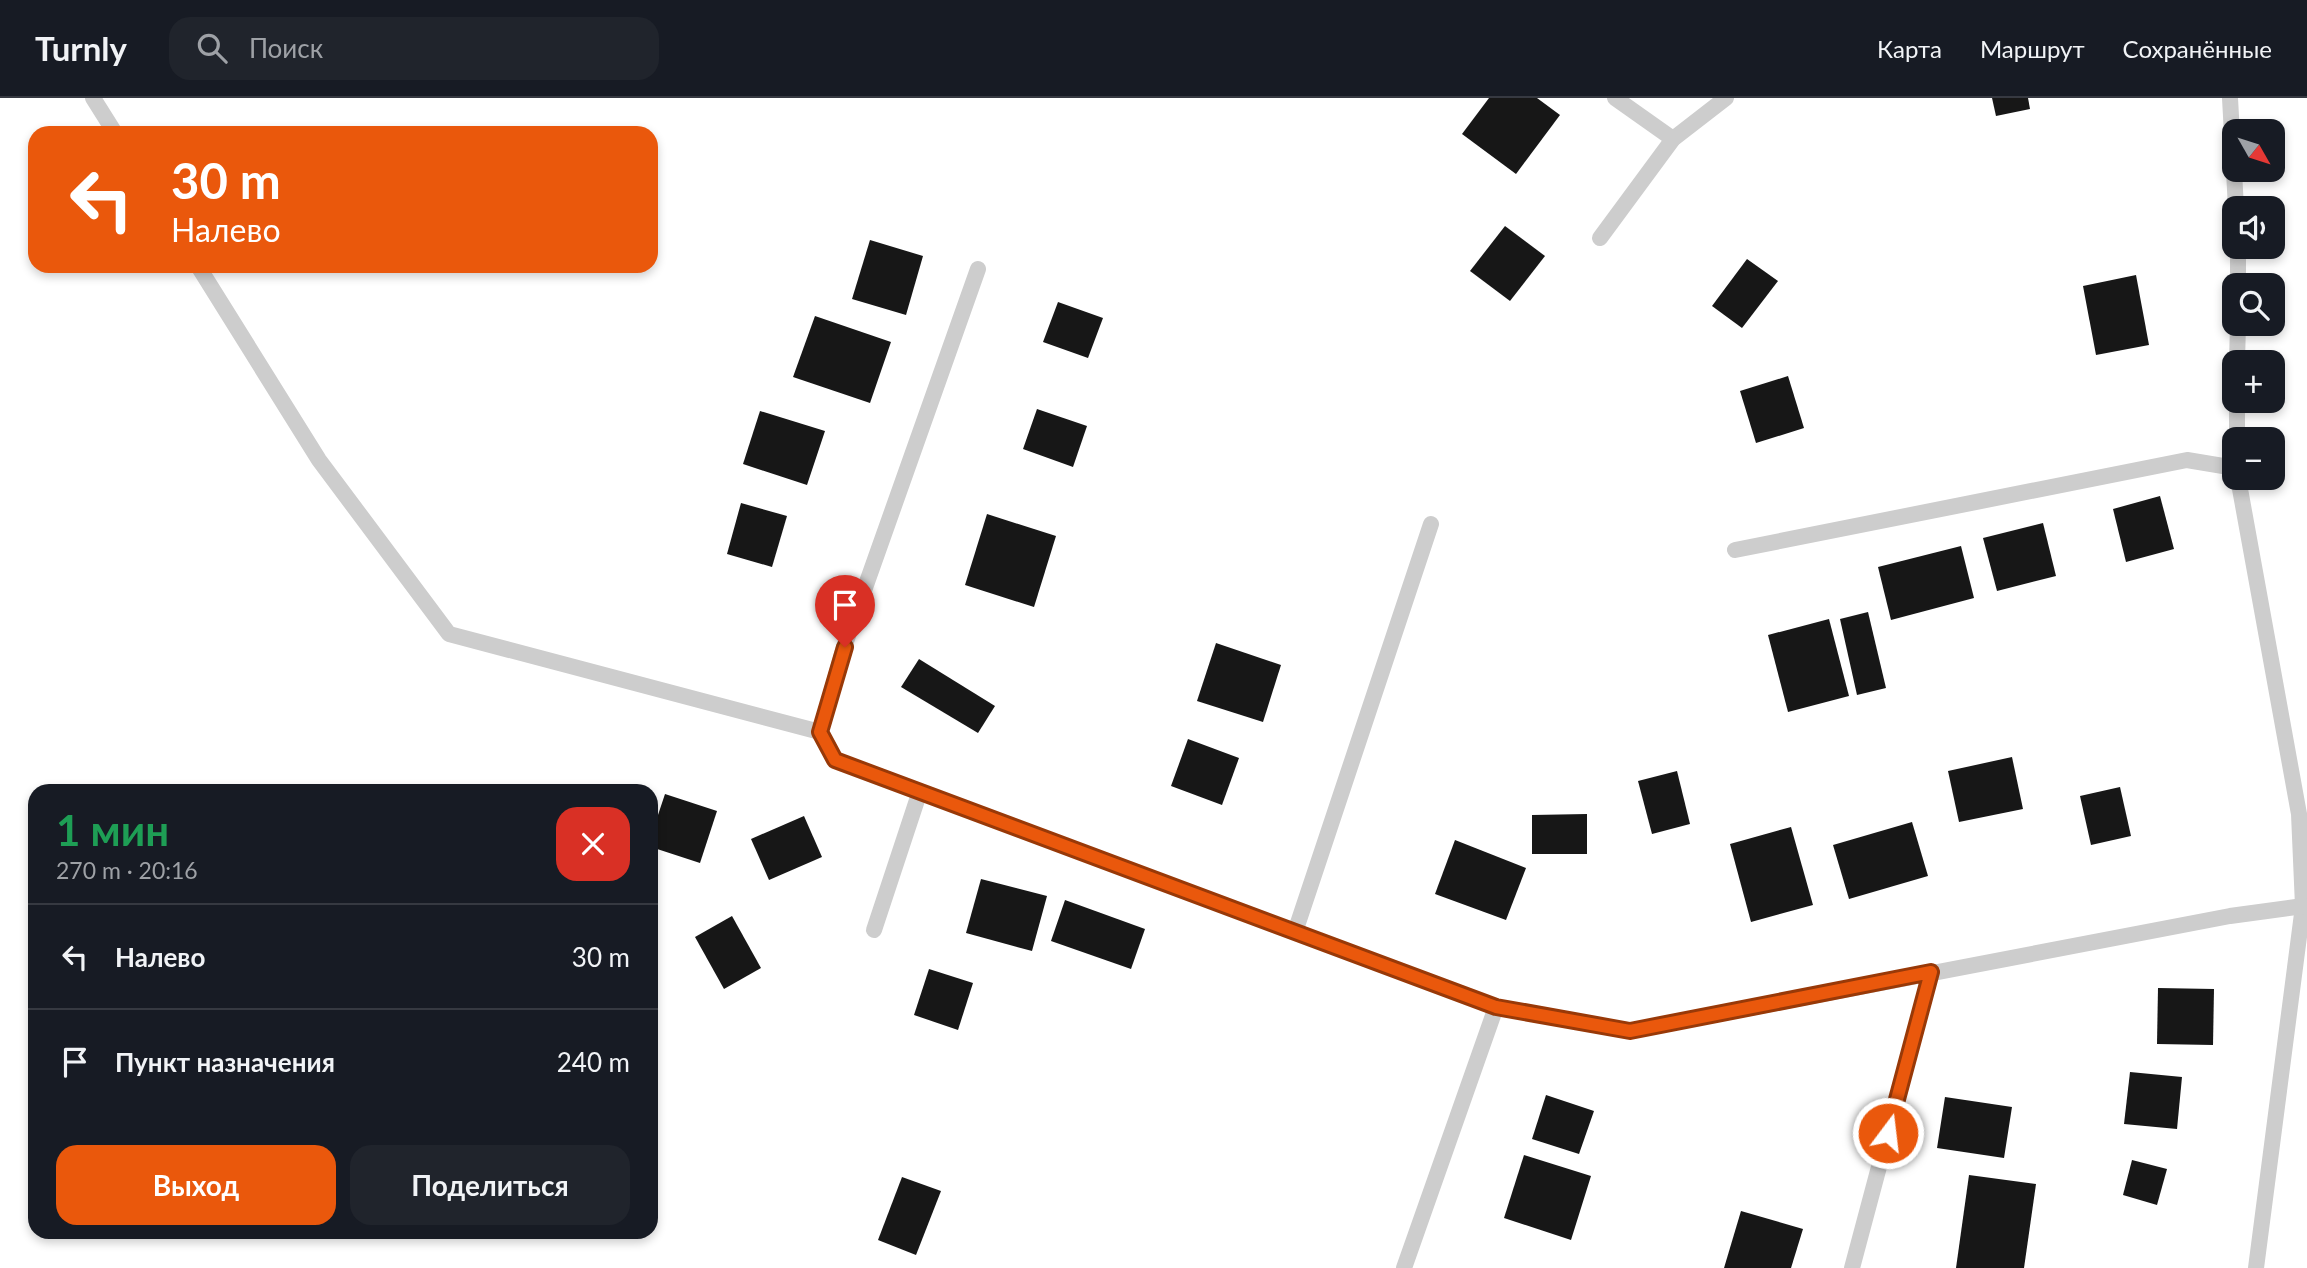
<!DOCTYPE html>
<html lang="ru">
<meta charset="utf-8">
<style>
body{margin:0;font-family:Lato,sans-serif;background:#20242c;color:#f1f3f6;height:100vh;display:flex;flex-direction:column;font-size:26px;white-space:nowrap}
*{box-sizing:border-box;margin:0}
p{font-size:23px;color:#9ea1a6}
.icon{flex:none;width:38px;height:38px;fill:none;stroke:currentColor;stroke-width:2;stroke-linecap:round;stroke-linejoin:round}
.map{position:relative;flex:1;overflow:hidden}
.drawer{position:absolute;left:28px;top:686px;width:630px;height:455px;display:flex;flex-direction:column;background:#171b24;border-radius:21px;box-shadow:0 4px 10px #0003}
.drawer>*{flex:none}
.top-card{position:absolute;left:28px;top:28px;width:630px;height:147px;border-radius:21px;box-shadow:0 4px 10px #0003;background:#ea580c;color:#fff;overflow:hidden}
.needle{width:46px;rotate:129deg}
.buttons{position:absolute;left:2222px;top:21px;display:grid;gap:14px}
.buttons a{display:grid;place-items:center;width:63px;height:63px;border-radius:14px;background:#171b24;box-shadow:0 4px 10px #0003;font-size:35px}
.pin{position:absolute;display:grid;place-items:center;width:60px;height:60px;color:#fff;margin:-72px -30px;border-radius:50% 50% 50% 0;rotate:-45deg;box-shadow:0 0 7px #0007}
.pin .icon{rotate:45deg}
.me{position:absolute;width:77px;margin:-38px;rotate:15deg;stroke-linejoin:round;filter:drop-shadow(0 0 5px #0008)}
.turn{display:flex;align-items:center;gap:24px;height:147px;padding:0 28px;font-size:32px}
.turn .icon{width:91px;height:91px;stroke-width:2.5}
.turn b{display:block;font-size:49px;line-height:60px}
.round{display:grid;place-items:center;flex:none;width:74px;height:74px;border-radius:21px;background:#20242c}
.head{display:flex;align-items:center;justify-content:space-between;height:119px;padding:0 28px}
h1{font-size:42px;font-weight:700;line-height:52px;color:#1e9e55}
.button{display:flex;gap:14px;margin-top:auto;padding:14px 28px}
.button a{flex:1;height:80px;border-radius:21px;background:#ea580c;color:#fff;font-size:28px;font-weight:700;line-height:80px;text-align:center}
.button a+a{background:#20242c;color:#f1f3f6}
ul{padding:0;list-style:none}
li{display:flex;align-items:center;gap:21px;height:105px;padding:0 28px;border-top:2px solid #363941}
li div{flex:1}
li b{display:block;font-size:26px}
li em{font-style:normal}
header{display:flex;align-items:center;gap:42px;box-sizing:border-box;height:98px;padding:0 35px;background:#171b24;border-bottom:2px solid #363941}
header strong{font-size:33px}
nav{display:flex;gap:38px;margin-inline-start:auto;font-size:24px}
.search{width:490px;height:63px;background:#20242c;display:flex;align-items:center;gap:18px;box-sizing:border-box;padding:0 24px;border-radius:21px;color:#9ea1a6;font-size:26px}
.map>svg:first-child{display:block}
.building{fill:#171717}
.lines{fill:none;stroke-linecap:round;stroke-linejoin:round}
.service{stroke:#cdcdcd;stroke-width:16}
.route-casing{stroke:#983908;stroke-width:18}
.route{stroke:#ea580c;stroke-width:12}
</style>
<header>
<strong>Turnly</strong>
<div class="search"><svg class="icon" aria-label="search" viewBox="0 0 24 24"><circle cx="10" cy="10" r="6"/><path d="M15 15l6 6"/></svg>Поиск</div>
<nav><a>Карта</a><a>Маршрут</a><a>Сохранённые</a></nav>
</header>
<div class="map">
<svg width="2307" height="1170" viewBox="0 0 2307 1170">
<rect width="100%" height="100%" fill="#fff"/>
<g class="building">
<path d="M1489,0H1537L1560,17L1516,76L1462,36Z"/>
<path d="M1992,0H2028L2030,11L1996,18Z"/>
<path d="M1505,128L1545,158L1510,203L1470,173Z"/>
<path d="M870,142L923,158L906,217L852,201Z"/>
<path d="M1747,161L1778,183L1742,230L1712,208Z"/>
<path d="M2136,177L2149,247L2096,257L2083,188Z"/>
<path d="M1058,204L1103,220L1088,260L1043,244Z"/>
<path d="M815,218L891,244L870,305L793,279Z"/>
<path d="M1788,278L1804,330L1756,345L1740,293Z"/>
<path d="M1037,311L1087,328L1073,369L1023,351Z"/>
<path d="M760,313L825,333L807,387L743,366Z"/>
<path d="M2160,398L2174,451L2126,464L2113,411Z"/>
<path d="M741,405L787,418L772,469L727,456Z"/>
<path d="M987,416L1056,438L1034,509L965,487Z"/>
<path d="M2043,425L2056,478L1997,493L1983,440Z"/>
<path d="M1961,448L1974,500L1891,522L1878,469Z"/>
<path d="M1868,514L1886,590L1857,597L1840,521Z"/>
<path d="M1829,521L1849,598L1788,614L1768,537Z"/>
<path d="M1216,545L1281,567L1263,624L1197,603Z"/>
<path d="M919,561L995,608L978,635L901,589Z"/>
<path d="M1188,641L1239,660L1222,707L1171,688Z"/>
<path d="M2012,659L2023,711L1959,724L1948,673Z"/>
<path d="M1677,673L1690,726L1652,736L1638,683Z"/>
<path d="M2120,689L2131,738L2091,747L2080,698Z"/>
<path d="M665,696L717,713L700,765L651,749V738Z"/>
<path d="M1587,716V756H1532V717Z"/>
<path d="M804,718L822,759L769,782L751,741Z"/>
<path d="M1912,724L1928,778L1849,801L1833,747Z"/>
<path d="M1791,729L1813,807L1751,824L1730,746Z"/>
<path d="M1455,742L1526,770L1506,822L1435,796Z"/>
<path d="M981,781L1047,798L1032,853L966,835Z"/>
<path d="M1065,802L1145,831L1131,871L1051,843Z"/>
<path d="M732,818L761,870L724,891L695,839Z"/>
<path d="M929,871L973,885L958,932L914,917Z"/>
<path d="M2158,890L2214,891L2213,947L2157,946Z"/>
<path d="M2130,974L2182,979L2177,1031L2124,1026Z"/>
<path d="M1546,997L1594,1013L1579,1056L1532,1041Z"/>
<path d="M1945,999L2012,1009L2004,1060L1937,1050Z"/>
<path d="M1524,1057L1591,1078L1571,1142L1504,1120Z"/>
<path d="M2132,1062L2167,1071L2157,1107L2123,1097Z"/>
<path d="M1969,1077L2036,1086L2024,1170H1956Z"/>
<path d="M902,1079L941,1093L916,1157L878,1142Z"/>
<path d="M1741,1113L1803,1131L1791,1170H1724Z"/>
</g>
<g class="lines">
<g class="service">
<path d="M93,0L115,35"/>
<path d="M1615,0L1673,41"/>
<path d="M2230,0L2236,110"/>
<path d="M1600,140L1673,41L1726,0"/>
<path d="M2238,149V187"/>
<path d="M198,168L319,362L449,536L820,634"/>
<path d="M978,171L844,549L820,634L835,662L1295,834"/>
<path d="M2237,264L2238,226"/>
<path d="M2237,341V303"/>
<path d="M2238,380L2299,716L2303,808L2256,1170"/>
<path d="M1431,426L1295,834L1496,909L1630,933L2230,818L2303,808"/>
<path d="M1735,452L2187,362L2235,370"/>
<path d="M874,832L919,696"/>
<path d="M1404,1170L1496,909"/>
<path d="M1852,1170L1931,874"/>
</g>
</g>
<g class="lines">
<defs>
<path id="route" d="M845,549L820,634L835,662L1496,909L1630,933L1931,874L1888,1035"/>
</defs>
<use href="#route" class="route-casing"/>
<use href="#route" class="route"/>
</g>
</svg>
<div class="buttons">
<a><svg class="needle" viewBox="-14 -14 28 28"><path d="M0-13l5 13h-10z" fill="#e53935"/><path d="M0 13l5-13h-10z" fill="#9ea1a6"/></svg></a>
<a><svg class="icon" aria-label="sound" viewBox="0 0 24 24"><path d="M4 9h4l5-4v14l-5-4H4zM17 9q2 3 0 6"/></svg></a>
<a><svg class="icon" aria-label="search" viewBox="0 0 24 24"><circle cx="10" cy="10" r="6"/><path d="M15 15l6 6"/></svg></a>
<a>+</a>
<a>−</a>
</div>
<div class="pin" style="left:845px;top:549px;background:#d93025"><svg class="icon" aria-label="arrive" viewBox="0 0 24 24"><path d="M6 21V4h12l-3 4 3 4H6"/></svg></div>
<svg class="me" style="left:1888px;top:1035px" viewBox="-20 -20 40 40"><circle r="17" fill="#ea580c" stroke="#fff" stroke-width="3"/><path d="M0-11L8 9 0 5-8 9z" fill="#fff"/></svg>
<div class="top-card">
<div class="turn"><svg class="icon" aria-label="left" viewBox="0 0 24 24"><path d="M17 20v-9H6M10 6l-5 5 5 5"/></svg><div><b>30 m</b>Налево</div></div>
</div>
<section class="drawer">
<div class="head"><div><h1>1 мин</h1><p>270 m · 20:16</p></div><a class="round" style="background:#d93025;color:#fff"><svg class="icon" aria-label="close" viewBox="0 0 24 24"><path d="M6 6l12 12M18 6L6 18"/></svg></a></div>
<ul>
<li><svg class="icon" aria-label="left" viewBox="0 0 24 24"><path d="M17 20v-9H6M10 6l-5 5 5 5"/></svg><div><b>Налево</b></div><em>30 m</em></li>
<li><svg class="icon" aria-label="arrive" viewBox="0 0 24 24"><path d="M6 21V4h12l-3 4 3 4H6"/></svg><div><b>Пункт назначения</b></div><em>240 m</em></li>
</ul>
<div class="button"><a>Выход</a><a>Поделиться</a></div>
</section>
</div>
